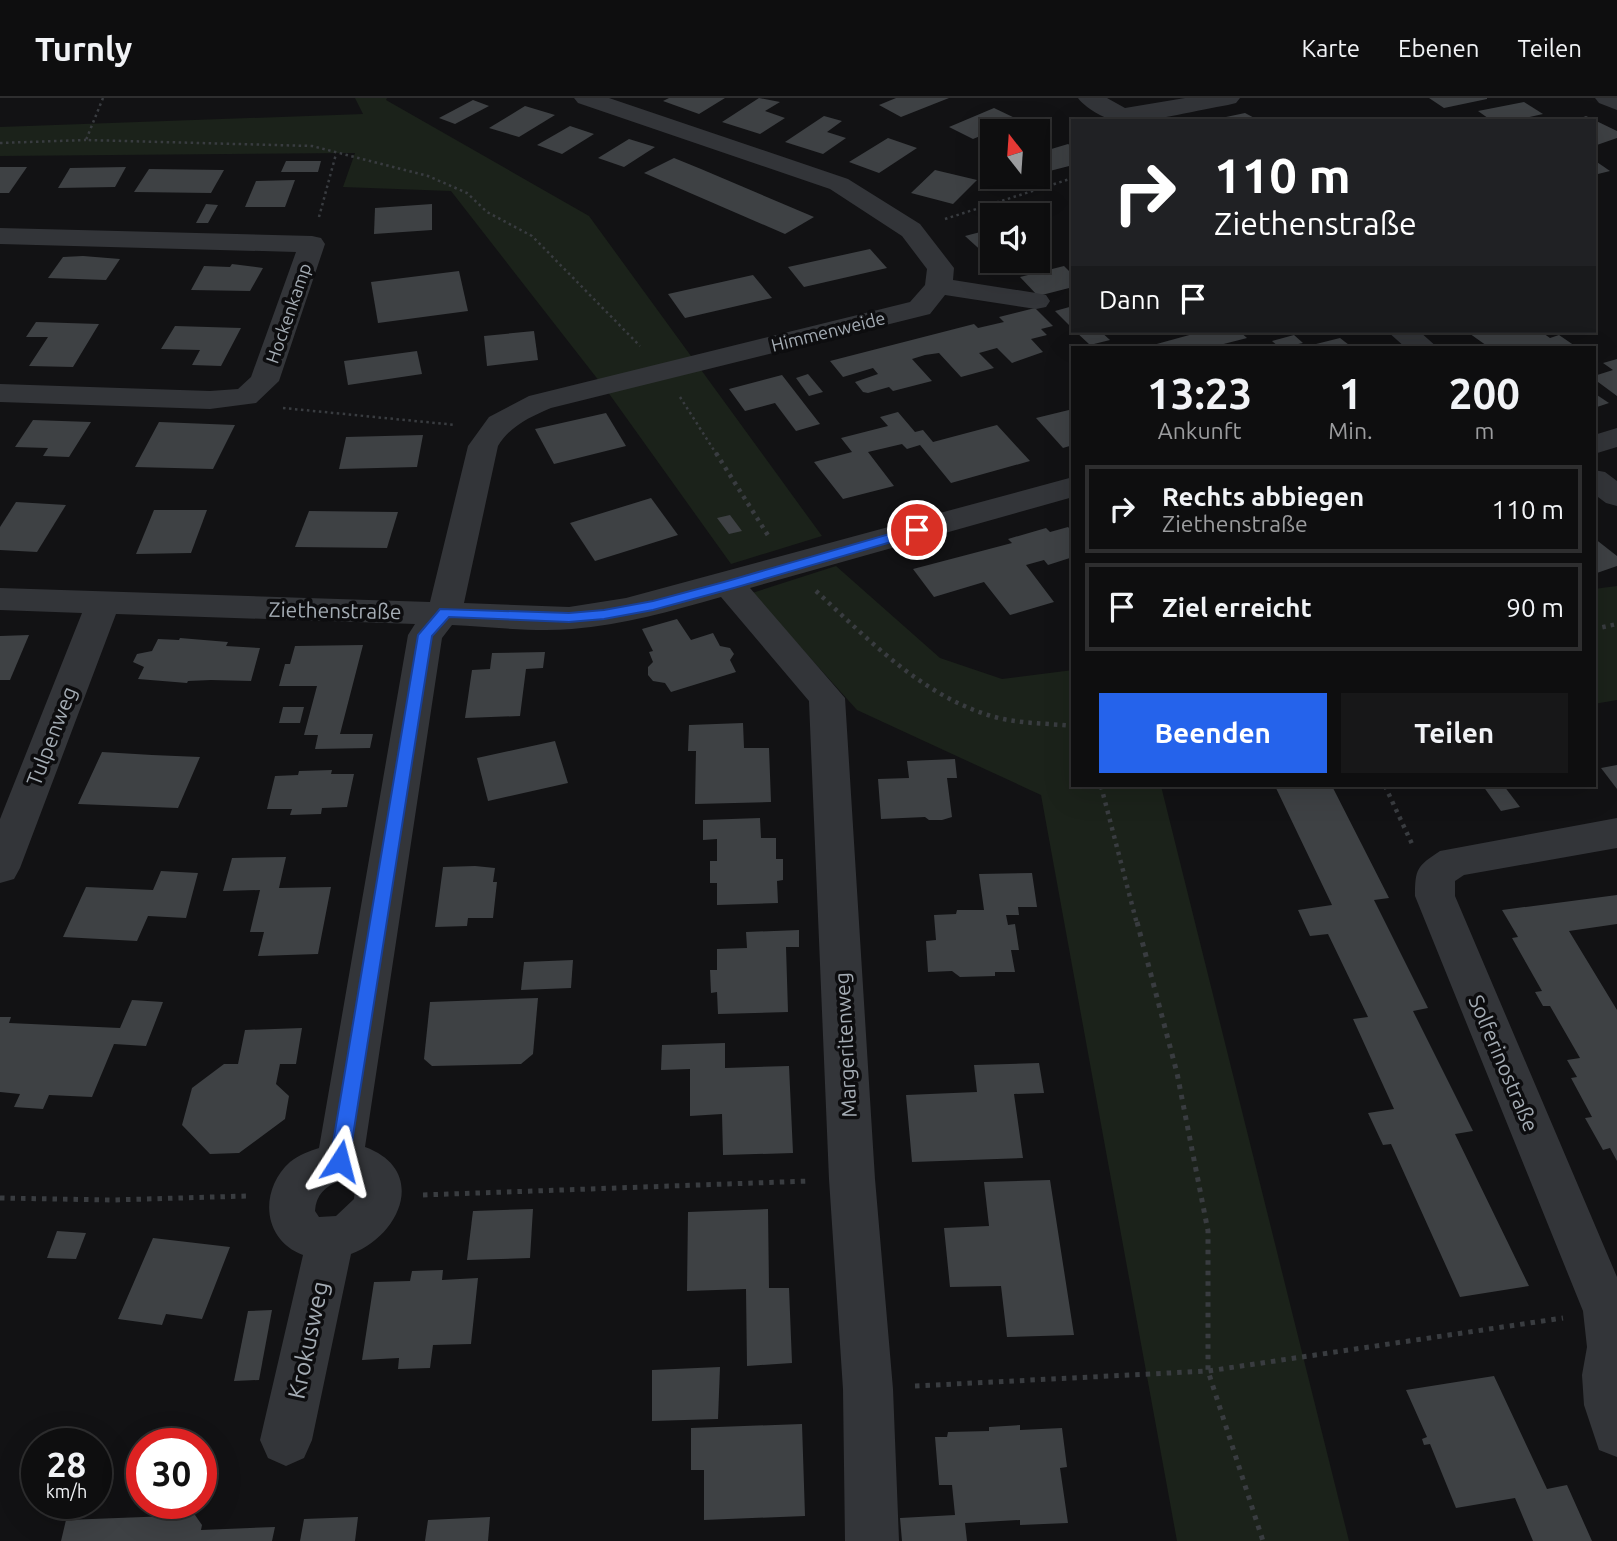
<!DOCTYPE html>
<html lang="de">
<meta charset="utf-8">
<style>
body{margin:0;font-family:Ubuntu,sans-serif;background:#171718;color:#f1f3f6;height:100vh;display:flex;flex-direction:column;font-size:26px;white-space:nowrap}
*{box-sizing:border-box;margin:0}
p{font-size:23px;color:#9b9c9e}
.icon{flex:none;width:38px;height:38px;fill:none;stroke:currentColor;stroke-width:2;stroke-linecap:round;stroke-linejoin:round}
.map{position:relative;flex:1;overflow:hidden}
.panel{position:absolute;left:1071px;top:248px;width:525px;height:441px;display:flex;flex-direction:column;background:#0e0e0f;border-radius:0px;box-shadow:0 7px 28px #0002,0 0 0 2px #2e2e2f}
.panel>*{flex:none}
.guide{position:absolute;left:1071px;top:21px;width:525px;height:214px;border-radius:0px;box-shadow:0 7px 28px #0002,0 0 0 2px #2e2e2f;background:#202124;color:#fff;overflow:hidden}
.needle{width:46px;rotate:343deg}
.controls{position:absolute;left:980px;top:21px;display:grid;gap:14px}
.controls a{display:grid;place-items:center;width:70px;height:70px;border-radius:0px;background:#0e0e0f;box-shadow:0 7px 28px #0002,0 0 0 2px #2e2e2f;font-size:35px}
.speed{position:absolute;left:21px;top:1330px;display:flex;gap:14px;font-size:35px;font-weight:700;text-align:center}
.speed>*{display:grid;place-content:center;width:91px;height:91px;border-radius:50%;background:#0e0e0f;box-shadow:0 7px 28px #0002,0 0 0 2px #2e2e2f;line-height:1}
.speed small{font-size:18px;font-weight:400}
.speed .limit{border:10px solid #d22;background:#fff;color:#111}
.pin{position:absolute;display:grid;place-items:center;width:60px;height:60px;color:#fff;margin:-30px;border:4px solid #fff;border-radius:50%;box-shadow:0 2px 7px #0007}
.me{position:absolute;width:77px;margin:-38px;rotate:9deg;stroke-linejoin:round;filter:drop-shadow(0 0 5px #0008)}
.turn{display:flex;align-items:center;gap:24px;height:147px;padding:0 28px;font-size:32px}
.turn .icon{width:91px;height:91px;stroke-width:2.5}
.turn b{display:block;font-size:49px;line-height:60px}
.then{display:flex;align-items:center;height:66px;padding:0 28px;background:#0003;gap:14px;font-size:26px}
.eta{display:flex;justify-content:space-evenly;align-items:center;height:119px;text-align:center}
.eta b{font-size:42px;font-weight:700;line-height:49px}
.button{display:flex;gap:14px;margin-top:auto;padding:14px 28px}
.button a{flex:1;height:80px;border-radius:0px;background:#2563eb;color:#fff;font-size:28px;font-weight:700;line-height:80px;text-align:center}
.button a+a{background:#171718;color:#f1f3f6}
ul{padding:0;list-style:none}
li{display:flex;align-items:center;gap:21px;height:88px;margin:0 14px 10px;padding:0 14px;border:4px solid #2e2e2f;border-radius:0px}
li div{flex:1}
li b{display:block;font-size:26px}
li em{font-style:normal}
header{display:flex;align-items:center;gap:42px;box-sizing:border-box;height:98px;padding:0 35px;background:#0e0e0f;border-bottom:2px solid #2e2e2f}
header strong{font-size:33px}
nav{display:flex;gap:38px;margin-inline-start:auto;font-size:24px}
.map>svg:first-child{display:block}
.green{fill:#1b221a}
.building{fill:#3e4144}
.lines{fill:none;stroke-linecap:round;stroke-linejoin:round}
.path-far2{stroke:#393c40;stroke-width:2.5;stroke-dasharray:2.5 3.5;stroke-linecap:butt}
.path-far1{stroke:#393c40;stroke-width:4.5;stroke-dasharray:3.5 5;stroke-linecap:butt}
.path{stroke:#393c40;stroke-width:5;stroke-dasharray:4.5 6;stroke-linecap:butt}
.minor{fill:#333539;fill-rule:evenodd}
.route{fill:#2563eb;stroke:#184099;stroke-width:2}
.labels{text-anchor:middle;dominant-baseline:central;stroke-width:7;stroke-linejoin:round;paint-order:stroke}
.far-street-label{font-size:18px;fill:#a4acb4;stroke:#0d0d0f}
.street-label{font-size:21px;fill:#a4acb4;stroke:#0d0d0f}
.near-street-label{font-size:24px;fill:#a4acb4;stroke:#0d0d0f}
</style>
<header>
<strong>Turnly</strong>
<nav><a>Karte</a><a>Ebenen</a><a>Teilen</a></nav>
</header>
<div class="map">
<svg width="1617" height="1443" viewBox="0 0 1617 1443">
<rect width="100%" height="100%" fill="#121214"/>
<g class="green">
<path d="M355,0H387L386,2L589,118L822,438L731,466L610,297L451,93L343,89L355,55L0,58V29L363,16Z"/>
<path d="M836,468L940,560L1002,581L1073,572V688H1161L1349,1443H1177L1041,697L857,612L752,495Z"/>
<path d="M1617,488V602L1594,606V491Z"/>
</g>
<g class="building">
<path d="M669,0H725L699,16L663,3Z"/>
<path d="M759,0L780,4L765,13L785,20L760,36L722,24Z"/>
<path d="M896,0H949L901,19L879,7Z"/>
<path d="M1429,0H1487V1L1444,10Z"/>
<path d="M473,2L489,8L455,26L439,20Z"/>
<path d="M1524,4L1543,16L1512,23H1492L1478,13Z"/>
<path d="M525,8L555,17L519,39L489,30Z"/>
<path d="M994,10L1019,22L973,41L949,29Z"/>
<path d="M1245,15L1260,23H1231L1226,19Z"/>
<path d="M824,18L842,23L827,34L846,40L823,56L785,44Z"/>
<path d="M1586,18L1617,33V40L1594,48V23H1573Z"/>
<path d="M570,28L594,36L562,56L537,47Z"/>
<path d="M888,40L917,50L879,75L849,64Z"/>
<path d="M629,41L655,49L624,69L598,60Z"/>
<path d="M1068,46L1073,49V67L1038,76V55Z"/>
<path d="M674,60L701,71L814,119L785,136L644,75Z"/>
<path d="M1594,62L1610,73L1594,77Z"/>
<path d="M286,63H321L318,74H281Z"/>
<path d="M0,69H27L9,95H0Z"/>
<path d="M126,69L115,89L58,90L70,70Z"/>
<path d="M149,71L224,72L211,95L134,94Z"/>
<path d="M935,72L977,82L953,106L911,95Z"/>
<path d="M295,82L285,109H245L256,83Z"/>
<path d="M206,106L218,107L208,125H196Z"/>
<path d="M432,106V132L374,136L375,110Z"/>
<path d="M992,131V157L987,158L965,138Z"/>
<path d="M870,151L887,170L804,189L788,169Z"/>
<path d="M83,158L120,161L106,182L48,180L63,159Z"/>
<path d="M232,166L263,170L250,193L191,192L204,168L230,169Z"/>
<path d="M1064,168L1073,177V189L1038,198L1020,179Z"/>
<path d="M459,173L468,213L378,225L371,184Z"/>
<path d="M753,177L772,200L685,220L668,196Z"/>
<path d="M1073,208V231L1055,213Z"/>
<path d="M1035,210L1053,228L1041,231L1047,237L1031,241L1043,254L1012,265L997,250L979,255L994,270L961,279L939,255L925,257L912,261L932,283L893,293L889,289L868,295L863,294L855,284L878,276L873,270L843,279L830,263L974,226L978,230L1004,224L999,219Z"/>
<path d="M36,224L99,226L73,269L29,268L48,239H26Z"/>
<path d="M175,228L241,230L221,268L192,267L200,252L161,251Z"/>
<path d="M534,233L538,262L487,268L484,238Z"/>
<path d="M1075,233H1100L1110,242L1090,247Z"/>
<path d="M1204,233H1239L1247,240L1208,250H1157L1153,247Z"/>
<path d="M1466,233H1540L1550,240L1559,237L1578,250H1490Z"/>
<path d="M1294,237L1303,245L1280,250L1272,243Z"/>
<path d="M1340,240L1353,250H1304V249Z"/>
<path d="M417,253L422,276L348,287L344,263Z"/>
<path d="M1617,261V298L1594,281V278L1613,272L1603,265Z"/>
<path d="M808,276L823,294L809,298L796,280Z"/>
<path d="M782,277L820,326L796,333L775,305L745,313L729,291Z"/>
<path d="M1594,295L1609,305L1594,310Z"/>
<path d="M1073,311V347L1063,350L1036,320Z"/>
<path d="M898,314L915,334L923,332L933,344L997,327L1030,363L951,385L920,347L907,351L902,346L868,354L894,388L843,401L814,364L852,354L841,340L888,328L880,319Z"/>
<path d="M606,315L626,348L554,366L535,331Z"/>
<path d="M33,322L91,324L69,359L43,358L48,350L15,349Z"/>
<path d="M159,324L235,327L213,371L135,369Z"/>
<path d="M423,337L417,369L339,371L346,339Z"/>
<path d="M651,400L678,437L595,463L570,425Z"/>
<path d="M16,404L66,407L37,454L0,452V429Z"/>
<path d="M154,412H207L191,455L136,456Z"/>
<path d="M309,413L398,414L387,450L295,449Z"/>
<path d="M730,417L742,433L729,436L717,420Z"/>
<path d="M1068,429L1073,434V459L1048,467L1044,462L1026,467L1054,504L1010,517L984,484L934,499L913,471L1012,445L1008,441L1046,430L1050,434Z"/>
<path d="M1594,440L1617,458V468L1594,476Z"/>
<path d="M677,521L691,542L713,535L720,548L730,550L734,556L730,562L736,574L671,594L665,585L653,583L648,577V569L653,564L649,554L653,553L642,531Z"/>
<path d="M29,537L10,582H0V538Z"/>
<path d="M180,540L228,544L226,548L260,550L251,583L211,582L188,583L187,585L138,581L144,569L133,564L137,556L152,553L158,541L179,542Z"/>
<path d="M363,547L340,636H373L370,650L315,651L318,637H304L317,588H279L285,566H290L295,548Z"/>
<path d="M545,554L543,570L526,571L520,618L465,620L472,572L490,571L492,555Z"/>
<path d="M283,609H304L300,625H279Z"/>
<path d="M743,625L744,650H769L771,704L695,706L696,653H688L689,627Z"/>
<path d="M555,643L568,685L488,703L477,660Z"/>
<path d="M102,654L152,657L200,659L178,710L78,706Z"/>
<path d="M955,661L957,680H947L952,719L942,722H929L925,719L881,721L878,681L909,680L907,663Z"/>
<path d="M1617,667V691L1601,670Z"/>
<path d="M332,672L331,676H354L347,709L322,710L321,716L290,717L292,711H267L275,678L298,677L299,673Z"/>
<path d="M1275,688H1332L1389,800L1374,802L1428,910L1413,913L1473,1033L1455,1036L1529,1188L1460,1199L1391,1046L1383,1047L1368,1015L1394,1011L1353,921L1368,919L1328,836L1310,838L1298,812L1332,807Z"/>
<path d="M1483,688H1504L1520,709L1501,713Z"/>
<path d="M760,720L761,740H776V761H783V782L777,783L778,805L717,807V785H710V763H717V741L703,742V722Z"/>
<path d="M286,759L279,790L331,789L318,856L258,858L264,834H250L260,792L223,793L232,760Z"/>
<path d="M475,768L495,770L493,784H497L493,820H468L467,828L435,829L443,769Z"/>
<path d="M161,773L198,775L186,820L148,818L137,843L63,839L86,789L153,792Z"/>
<path d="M1032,775L1037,809H1018L1019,817H1006L1008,827L1015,826L1019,852H1011L1015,874H995V878L960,879L952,873L928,874L926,843L936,842L934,817L956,816L957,812H984L979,776Z"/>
<path d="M1617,797V826L1569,833L1617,912V1063L1610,1050L1603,1052L1585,1020L1592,1019L1571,980L1577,979L1567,962L1580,960L1550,908H1543L1535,894L1542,893L1512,840L1518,839L1502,812Z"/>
<path d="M799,832V849H786L788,914L718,916L717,894L711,895L710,872H717V851L747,850L746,834Z"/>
<path d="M573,862L571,890L521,892L524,864Z"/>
<path d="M538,900L533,956L521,966L432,968L424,961L430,904Z"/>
<path d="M132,902L163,904L146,948L114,946L92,999L49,997L43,1011L14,1009L20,996L0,994V919H11L9,925L120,930Z"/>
<path d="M302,930L296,966H280L276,986L289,998L285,1021L239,1055L210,1056L182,1027L192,990L224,966H238L245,932Z"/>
<path d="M725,945V970L789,968L793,1055L723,1057L722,1016L690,1018V971L661,972L662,947Z"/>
<path d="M1039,965L1044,995L1014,996L1023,1060L912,1064L906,997L977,994L974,967Z"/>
<path d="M1050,1082L1074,1237L1007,1239L1001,1188L950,1189L944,1130L989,1128L984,1084Z"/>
<path d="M533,1111L530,1160L467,1162L473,1113Z"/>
<path d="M768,1111L769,1190H789L792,1265L747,1268L746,1191L687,1193L688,1114Z"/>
<path d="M57,1133L86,1135L76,1161L47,1160Z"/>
<path d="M153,1140L230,1149L202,1221L166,1216L162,1227L118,1221Z"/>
<path d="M443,1172L442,1182L478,1180L471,1246L433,1247L430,1270L398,1271L399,1260L362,1262L374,1184L410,1183L412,1173Z"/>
<path d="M272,1212L259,1282L234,1283L248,1213Z"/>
<path d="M720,1269L718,1321L652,1323V1272Z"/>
<path d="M1494,1278L1547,1391L1567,1387L1592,1443H1533L1515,1400L1456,1410L1430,1346L1424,1347L1422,1341L1427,1339L1406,1292Z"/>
<path d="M802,1326L805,1418L704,1422V1372H691V1330Z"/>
<path d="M1020,1327V1332L1062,1330L1067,1369L1060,1370L1068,1425L1020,1427V1422L965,1425L967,1443H902L900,1420L955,1417L952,1387H939L935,1339H947L948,1334L989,1333V1329Z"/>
<path d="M195,1417L202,1427L201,1432L275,1429L272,1443H61L66,1422Z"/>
<path d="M358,1419L355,1443H300L304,1421Z"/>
<path d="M490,1419L488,1443H425L428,1422Z"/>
</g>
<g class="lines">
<g class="path-far2">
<path d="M103,0L86,42L312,48L428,78L467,95L487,114L532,138L640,248"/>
<path d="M0,45L86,42"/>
<path d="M319,119L336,56"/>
<path d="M945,121L1073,80"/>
<path d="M680,299L717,357"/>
<path d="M283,310L456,327"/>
</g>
<g class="path-far1">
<path d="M716,355L769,439"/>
<path d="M816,493C868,541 919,595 988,617C1015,626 1045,625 1073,628"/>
<path d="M1594,531L1617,526"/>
<path d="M1101,688L1137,826"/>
<path d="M1385,688L1413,748"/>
</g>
<g class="path">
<path d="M1137,824L1177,975L1208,1133V1273L1263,1443"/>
<path d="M423,1097L809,1083"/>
<path d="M0,1100L112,1102L248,1098"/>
<path d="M915,1288L1208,1273L1563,1220"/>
</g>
<g class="minor">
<path d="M574,0H609L848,81L920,126L954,170L953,182L1036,195L1046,197L1050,203L1046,209L1036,211L945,197L930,216L551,310C530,319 510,328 498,348L464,505L569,509L626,500L1073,379V399L750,490L845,600L875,1081L893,1291L899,1443H845L843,1291L829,1081L809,603L721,499C672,513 623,527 572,531C533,534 491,529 452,527L442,540L365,1049C428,1072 401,1137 351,1156L312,1342L304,1360L286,1368L268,1360L260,1342L303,1157C262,1142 259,1092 290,1064C299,1057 309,1053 319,1050L408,537L415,526L116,516L20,770L14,781L0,785V721L82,515L0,512V490L430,504L468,348L489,319L529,298L910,204L925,187L927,171L902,138L830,91L578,5ZM340,1083L355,1091L354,1101L336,1118L319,1119L315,1113C316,1097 325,1088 340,1083Z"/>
<path d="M1078,0H1107L1125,10L1185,0H1240L1236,5L1228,7C1196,12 1143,27 1115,23C1105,21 1084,9 1078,0Z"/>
<path d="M1595,0H1617V12L1599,5Z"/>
<path d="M0,130L312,138L321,140L325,146L279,283L256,305L210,311L0,304V286L210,293L238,291L251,279L296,154L0,146Z"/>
<path d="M1387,233H1419L1438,250H1406Z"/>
<path d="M1617,330V349L1594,356V337Z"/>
<path d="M1594,372L1605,374L1617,383V408L1606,405L1594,396Z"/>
<path d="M1617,720V750L1464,777L1455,783V798L1617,1179V1359L1599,1352L1584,1307L1582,1277L1587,1249L1583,1213L1415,798C1415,771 1417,768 1440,753Z"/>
</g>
</g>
<path class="route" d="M917,428L922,429V435L734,490L653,512L604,521L569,524L449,519L432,538L349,1063L346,1069L340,1072L333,1069L330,1063L418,537L440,511L569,515L604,512L653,503L724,484Z"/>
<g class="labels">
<g class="far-street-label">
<text transform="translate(288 215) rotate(-71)">Hockenkamp</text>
<text transform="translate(828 233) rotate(-14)">Himmenweide</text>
</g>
<g class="street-label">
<text transform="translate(335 512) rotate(1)">Ziethenstraße</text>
<text transform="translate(51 638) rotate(-69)">Tulpenweg</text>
<text transform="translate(845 947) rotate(-93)">Margeritenweg</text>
<text transform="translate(1504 965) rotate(67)">Solferinostraße</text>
</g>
<g class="near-street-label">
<text transform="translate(308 1242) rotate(-78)">Krokusweg</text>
</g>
</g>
</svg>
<div class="controls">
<a><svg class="needle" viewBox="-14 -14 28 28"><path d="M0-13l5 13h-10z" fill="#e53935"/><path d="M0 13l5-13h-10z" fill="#9b9c9e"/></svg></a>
<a><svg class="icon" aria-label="sound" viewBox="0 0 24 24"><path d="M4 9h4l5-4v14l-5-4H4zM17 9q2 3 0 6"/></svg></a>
</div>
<div class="speed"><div>28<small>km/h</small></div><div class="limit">30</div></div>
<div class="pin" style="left:917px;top:432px;background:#d93025"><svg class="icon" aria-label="arrive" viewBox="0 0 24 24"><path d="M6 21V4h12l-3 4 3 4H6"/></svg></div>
<svg class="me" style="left:340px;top:1063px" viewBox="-20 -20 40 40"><path d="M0-17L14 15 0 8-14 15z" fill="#2563eb" stroke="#fff" stroke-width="4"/></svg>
<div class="guide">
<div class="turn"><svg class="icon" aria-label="right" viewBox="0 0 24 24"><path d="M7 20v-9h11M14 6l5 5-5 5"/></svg><div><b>110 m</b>Ziethenstraße</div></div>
<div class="then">Dann<svg class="icon" aria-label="arrive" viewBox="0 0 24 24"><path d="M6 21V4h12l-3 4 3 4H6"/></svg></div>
</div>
<section class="panel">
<div class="eta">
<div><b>13:23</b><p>Ankunft</p></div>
<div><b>1</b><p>Min.</p></div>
<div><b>200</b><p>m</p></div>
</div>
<ul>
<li><svg class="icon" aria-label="right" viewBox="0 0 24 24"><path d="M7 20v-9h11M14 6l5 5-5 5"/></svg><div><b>Rechts abbiegen</b><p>Ziethenstraße</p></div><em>110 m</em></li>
<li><svg class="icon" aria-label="arrive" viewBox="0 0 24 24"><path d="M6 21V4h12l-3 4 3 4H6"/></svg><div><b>Ziel erreicht</b></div><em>90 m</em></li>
</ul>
<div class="button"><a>Beenden</a><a>Teilen</a></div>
</section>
</div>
